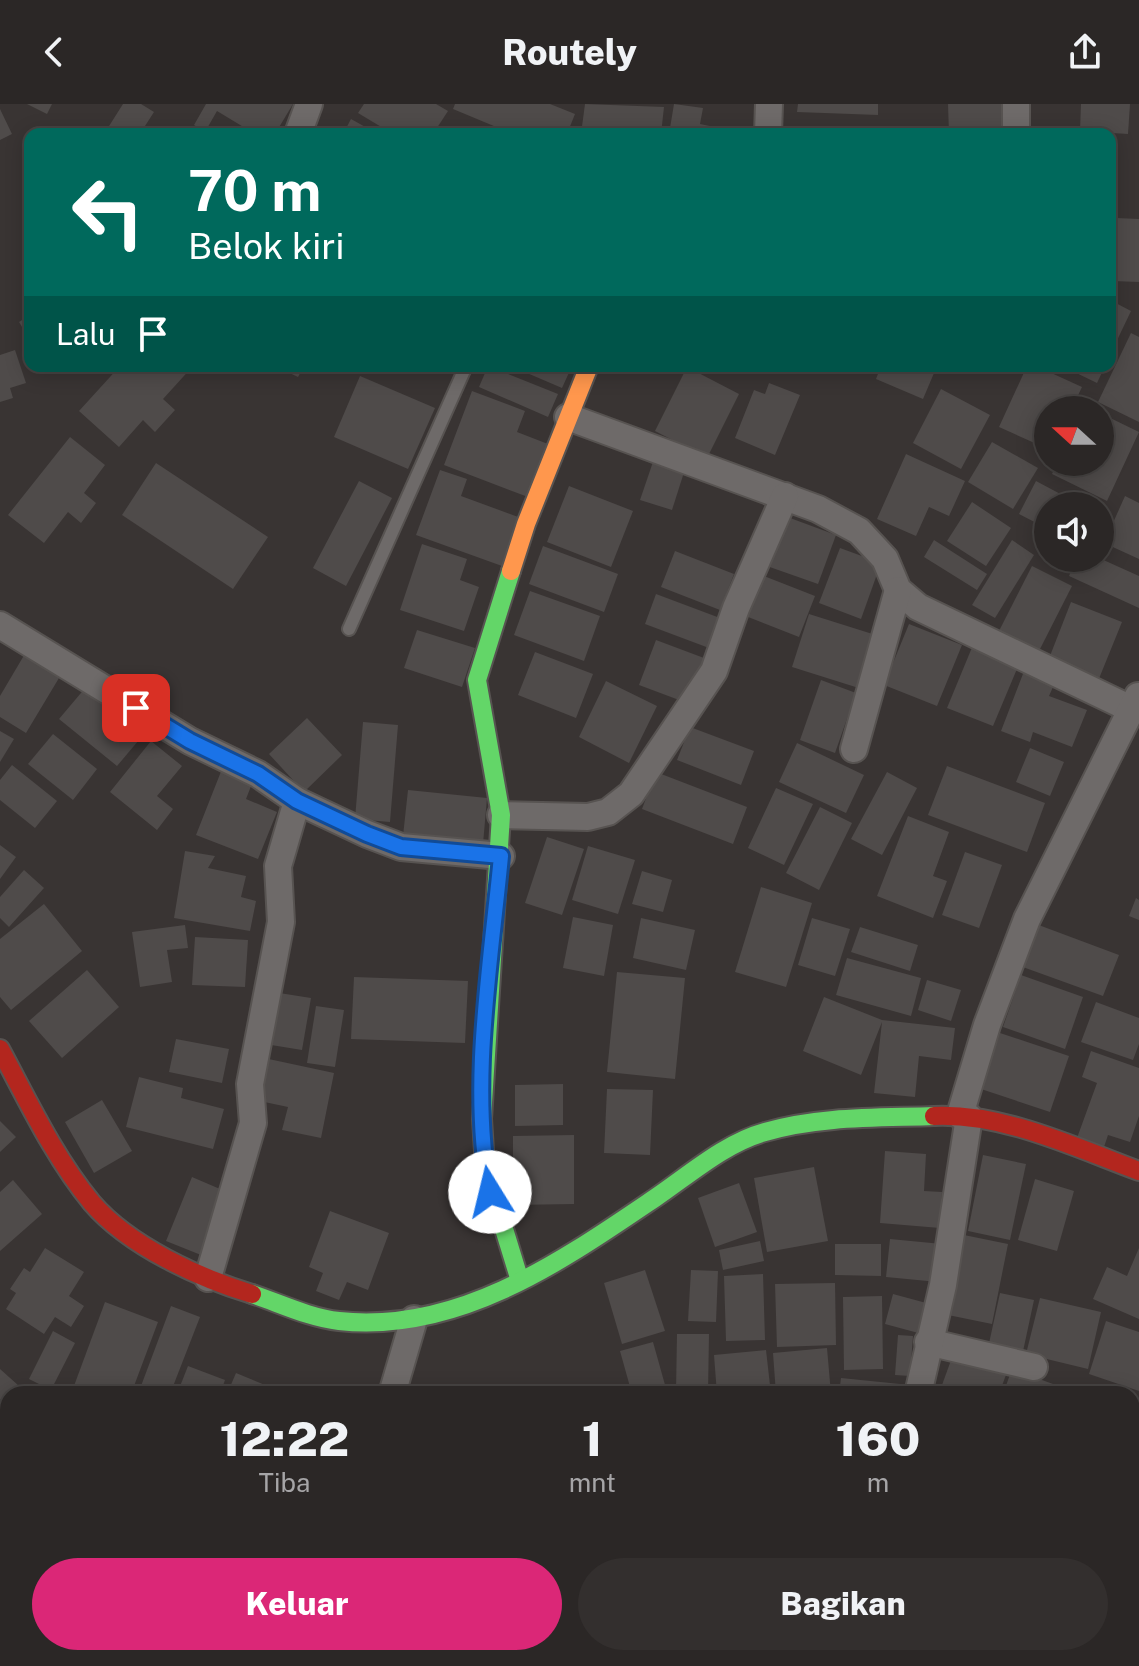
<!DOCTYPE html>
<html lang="id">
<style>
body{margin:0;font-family:"Public Sans",sans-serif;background:#332f2e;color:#f1f3f6;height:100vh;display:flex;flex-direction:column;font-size:30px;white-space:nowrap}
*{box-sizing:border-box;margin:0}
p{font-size:26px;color:#a6a5a7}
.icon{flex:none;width:44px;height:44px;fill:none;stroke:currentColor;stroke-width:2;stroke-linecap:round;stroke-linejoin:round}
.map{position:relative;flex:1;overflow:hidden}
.side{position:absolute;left:0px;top:1282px;width:1140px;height:280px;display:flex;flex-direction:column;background:#2b2726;border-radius:24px 24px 0 0;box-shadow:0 4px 20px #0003,0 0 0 2px #474443}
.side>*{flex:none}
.banner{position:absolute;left:24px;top:24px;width:1092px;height:244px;border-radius:16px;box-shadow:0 4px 20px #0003,0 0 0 2px #474443;background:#00695c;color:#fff;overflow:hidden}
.needle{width:52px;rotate:291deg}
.fabs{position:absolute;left:1034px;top:292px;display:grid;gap:16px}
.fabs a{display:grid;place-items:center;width:80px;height:80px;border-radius:50%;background:#2b2726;box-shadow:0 4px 20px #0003,0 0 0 2px #474443;font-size:40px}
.pin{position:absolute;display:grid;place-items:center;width:68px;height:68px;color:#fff;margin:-34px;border-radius:16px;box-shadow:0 4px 12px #0006}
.me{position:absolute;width:88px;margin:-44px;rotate:351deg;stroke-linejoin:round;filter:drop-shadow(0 0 6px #0008)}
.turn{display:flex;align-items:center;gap:28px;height:168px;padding:0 32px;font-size:36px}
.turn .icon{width:104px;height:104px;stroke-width:2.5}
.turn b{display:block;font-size:56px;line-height:68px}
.then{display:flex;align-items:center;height:76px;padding:0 32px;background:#0003;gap:16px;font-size:30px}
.eta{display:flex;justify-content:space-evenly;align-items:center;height:136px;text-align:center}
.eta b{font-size:48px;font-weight:800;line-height:56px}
.action{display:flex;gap:16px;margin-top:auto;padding:16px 32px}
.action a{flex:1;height:92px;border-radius:48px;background:#db2777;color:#fff;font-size:32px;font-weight:800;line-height:92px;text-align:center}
.action a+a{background:#332f2e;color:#f1f3f6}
header{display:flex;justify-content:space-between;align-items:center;height:104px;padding:0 32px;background:#2b2726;font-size:36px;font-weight:800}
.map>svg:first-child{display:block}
.building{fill:#4f4b4a}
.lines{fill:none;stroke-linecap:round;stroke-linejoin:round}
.lane-casing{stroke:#575351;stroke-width:16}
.street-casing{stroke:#575351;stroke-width:30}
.fast-casing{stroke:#575351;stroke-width:22}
.slow-casing{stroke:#575351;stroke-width:22}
.jam-casing{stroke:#575351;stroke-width:22}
.lane{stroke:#6e6a69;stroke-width:12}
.street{stroke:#6e6a69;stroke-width:26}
.fast{stroke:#63d668;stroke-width:18}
.slow{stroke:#ff974d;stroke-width:18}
.jam{stroke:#b3261e;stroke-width:18}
.route-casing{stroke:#114b97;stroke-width:20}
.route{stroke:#1a73e8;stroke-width:14}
</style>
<header><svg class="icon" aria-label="back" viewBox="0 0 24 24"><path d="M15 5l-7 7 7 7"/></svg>Routely<svg class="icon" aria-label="share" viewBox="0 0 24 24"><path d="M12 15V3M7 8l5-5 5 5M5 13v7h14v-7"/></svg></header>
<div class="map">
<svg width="1139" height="1562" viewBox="0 0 1139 1562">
<rect width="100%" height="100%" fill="#393433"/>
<g class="building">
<path d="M27,0H52L47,10Z"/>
<path d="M123,0H141L154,8L145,22L158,30H104Z"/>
<path d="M206,0H293L275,30H255L217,7L205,28L194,21Z"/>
<path d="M364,0H436L448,7L433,30H393L358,9Z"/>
<path d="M455,0H550L575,10L567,30H513L453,5Z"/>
<path d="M585,0L664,3L661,30H581Z"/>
<path d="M674,0L703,4L700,20L749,30H669Z"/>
<path d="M798,0H878V11L797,8Z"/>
<path d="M948,0H1004L1005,30H949Z"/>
<path d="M1081,0H1130L1128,30L1080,27Z"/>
<path d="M0,5L12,30L0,36Z"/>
<path d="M351,15L378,30H343Z"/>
<path d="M1116,114L1139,115V178L1112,177Z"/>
<path d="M1110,196L1131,207L1110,251Z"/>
<path d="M30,211V236L19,218Z"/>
<path d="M1131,229L1139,233V318L1098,298Z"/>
<path d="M15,246L26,279L10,284L13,294L0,298V251Z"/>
<path d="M120,262H193L163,295L175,306L155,328L143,316L119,343L79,307Z"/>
<path d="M275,262H304L298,273Z"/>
<path d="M488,262L558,290L548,313L479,283Z"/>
<path d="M530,262H572L562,284L527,269Z"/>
<path d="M881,262H937L923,295L876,275Z"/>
<path d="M1027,262H1036L1082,283L1071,306H1048V345L999,323Z"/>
<path d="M1062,262H1105L1097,279Z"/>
<path d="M687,263L739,290L707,354L655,327Z"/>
<path d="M360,272L435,304L408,365L334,333Z"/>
<path d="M769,279L800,291L775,351L735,334L754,286L765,290Z"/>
<path d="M941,285L990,311L961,365L913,339Z"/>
<path d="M472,287L525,307L517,328L548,340L528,393L444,361Z"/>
<path d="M1100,309L1139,328L1107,397L1052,370L1057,358H1100Z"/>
<path d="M70,333L105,361L84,389L96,399L81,419L68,408L44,439L8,411Z"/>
<path d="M992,338L1038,364L1013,405L968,378Z"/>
<path d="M906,350L965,377L949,412L929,403L916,432L877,415Z"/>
<path d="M655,352L686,362L672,406L640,396Z"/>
<path d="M156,359L268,433L233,485L122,411Z"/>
<path d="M440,366L467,375L461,392L521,414L502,462L416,431Z"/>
<path d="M359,377L392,394L346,482L313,464Z"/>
<path d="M1036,377L1083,402H1048V425L1019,410Z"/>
<path d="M569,382L633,407L611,463L547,438Z"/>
<path d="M1125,392L1139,399V455L1104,439Z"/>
<path d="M972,398L1011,424L986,462L947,437Z"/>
<path d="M782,411L836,431L818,480L764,461Z"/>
<path d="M934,436L987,470L977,486L924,453Z"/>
<path d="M1012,436L1034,451L995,514L972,501Z"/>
<path d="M422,440L467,455L460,476L479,483L464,527L400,506Z"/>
<path d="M543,442L618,470L604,508L529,480Z"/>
<path d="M840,444L881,459L861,515L819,499Z"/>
<path d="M675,447L734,470L720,506L661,483Z"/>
<path d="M1077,454H1099L1139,472V504L1069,472Z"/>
<path d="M1032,462L1072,482L1039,547L999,527Z"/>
<path d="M754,468L815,492L799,533L738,509Z"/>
<path d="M530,487L600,512L584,557L514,531Z"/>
<path d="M656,490L720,514L709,544L645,520Z"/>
<path d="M1071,498L1122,518L1098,577L1048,557Z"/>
<path d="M809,510L882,533L865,586L792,563Z"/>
<path d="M909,520L962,541L937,602L884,581Z"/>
<path d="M417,526L475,544L462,583L404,564Z"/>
<path d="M656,536L704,554L687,599L639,581Z"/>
<path d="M973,541L1019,560L993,622L947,604Z"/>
<path d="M26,548L62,569L26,629L0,613V592Z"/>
<path d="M535,548L593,570L576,614L518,591Z"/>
<path d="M1026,562L1057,574L1049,592L1087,606L1072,643L1033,628L1030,638L1001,627Z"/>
<path d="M821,576L856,589L835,649L800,636Z"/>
<path d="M606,577L657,602L629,659L579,633Z"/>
<path d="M86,583L144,630L117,662L59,615Z"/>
<path d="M307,614L342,651L304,688L269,650Z"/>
<path d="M363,618L398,621L390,718L355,715Z"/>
<path d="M690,623L754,647L741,681L677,656Z"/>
<path d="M0,627L14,635L0,658Z"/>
<path d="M53,630L97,665L73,696L28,660Z"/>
<path d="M151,637L182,662L157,692L173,705L157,726L110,688Z"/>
<path d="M797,639L864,671L846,709L779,678Z"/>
<path d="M1030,644L1064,658L1050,692L1016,678Z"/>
<path d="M12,661L57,697L35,724L0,696V676Z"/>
<path d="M947,662L1045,699L1027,748L928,711Z"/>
<path d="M222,665L253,677L246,695L277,708L258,755L196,731Z"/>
<path d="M656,668L747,703L733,740L642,705Z"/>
<path d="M887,668L917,684L882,751L851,735Z"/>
<path d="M776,684L813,700L784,761L748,744Z"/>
<path d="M408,686L487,694L483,740L403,732Z"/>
<path d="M820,703L852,719L819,786L786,769Z"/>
<path d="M908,712L949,728L933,772L947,777L933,814L877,792Z"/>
<path d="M547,733L584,745L562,811L525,799Z"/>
<path d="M0,741L16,753L0,775Z"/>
<path d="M588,742L635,756L618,810L572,796Z"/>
<path d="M185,747L215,752L208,764L246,772L241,793L256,797L250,827L174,814Z"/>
<path d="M965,748L1002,761L979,824L942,811Z"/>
<path d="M24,766L44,784L9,823L0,814V793Z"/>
<path d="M642,767L672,776L663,808L632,800Z"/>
<path d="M761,783L812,799L786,883L735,868Z"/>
<path d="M1136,794L1139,796V816L1129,812Z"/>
<path d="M44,800L82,847L11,906L0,893V835Z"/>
<path d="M573,813L613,821L604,872L563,864Z"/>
<path d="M641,814L695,826L686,866L633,854Z"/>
<path d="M812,814L850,825L835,872L798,861Z"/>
<path d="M1036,820L1119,851L1103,892L1020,862Z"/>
<path d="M185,821L188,844L167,846L172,878L140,883L132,828Z"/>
<path d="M860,823L918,841L910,867L851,848Z"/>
<path d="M195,833L248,836L245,883L192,881Z"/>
<path d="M847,854L921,874L911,912L836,891Z"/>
<path d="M87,866L119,903L62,954L29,917Z"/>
<path d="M617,868L685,874L675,975L607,968Z"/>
<path d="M1021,871L1083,893L1065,945L1003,923Z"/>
<path d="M354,873L468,877L465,939L351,935Z"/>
<path d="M927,876L961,886L951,917L918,906Z"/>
<path d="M273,888L311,894L302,946L265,940Z"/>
<path d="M824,893L882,916L955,924L951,956L919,952L915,993L874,989L882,918L861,971L803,947Z"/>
<path d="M1096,898L1139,914V940L1133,956L1081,938Z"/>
<path d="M316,902L344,906L335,963L307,959Z"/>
<path d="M1000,929L1069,952L1050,1008L981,985Z"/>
<path d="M176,935L229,945L222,979L169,968Z"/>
<path d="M1091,947L1139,964V1012L1130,1038L1108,1031L1104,1043L1077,1034L1097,979L1082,973Z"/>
<path d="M264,954L334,969L321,1034L282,1026L288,1003L255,996Z"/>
<path d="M139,973L183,984L181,994L224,1005L213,1045L126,1023Z"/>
<path d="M563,980V1021L515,1022V981Z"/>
<path d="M607,985L653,986L650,1051L604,1049Z"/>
<path d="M102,996L132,1047L94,1069L65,1018Z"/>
<path d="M0,1017L16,1033L0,1048Z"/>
<path d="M574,1031V1100L513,1101V1032Z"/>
<path d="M885,1047L926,1050L924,1087L942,1088L940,1124L880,1119Z"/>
<path d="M983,1051L1026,1060L1010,1136L968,1127Z"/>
<path d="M814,1063L828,1137L767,1148L754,1074Z"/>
<path d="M192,1073L227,1088L201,1151L166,1137Z"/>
<path d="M1035,1075L1074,1087L1057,1147L1018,1136Z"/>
<path d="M13,1076L42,1110L0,1147V1088Z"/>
<path d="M739,1079L757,1128L715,1143L698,1094Z"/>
<path d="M330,1107L389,1129L368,1186L347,1178L339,1196L316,1187L323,1169L309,1163Z"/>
<path d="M964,1131L1008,1140L992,1220L948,1211Z"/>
<path d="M890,1135L942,1140L938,1178L886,1173Z"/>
<path d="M760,1137L764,1157L723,1166L719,1146Z"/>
<path d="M835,1140H881V1172L835,1171Z"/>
<path d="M45,1144L84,1168L69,1192L84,1202L71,1223L55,1213L44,1230L6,1205L16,1189L10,1185L24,1164L30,1168Z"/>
<path d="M1139,1144V1215L1093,1195L1107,1163L1127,1172Z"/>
<path d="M645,1166L665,1227L622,1240L604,1179Z"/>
<path d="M691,1166L718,1167L716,1218L688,1217Z"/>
<path d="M763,1170L765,1236L726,1237L724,1172Z"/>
<path d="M835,1179L836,1241L777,1243L775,1180Z"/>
<path d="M1000,1189L1034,1196L1022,1252L988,1244Z"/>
<path d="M893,1190L930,1200L922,1230L885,1220Z"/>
<path d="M882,1192L883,1265L844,1266L843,1193Z"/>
<path d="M1040,1194L1101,1208L1088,1265L1026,1250Z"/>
<path d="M105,1198L158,1218L131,1290H71Z"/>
<path d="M171,1202L200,1213L170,1290H138Z"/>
<path d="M1106,1217L1139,1228V1287L1089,1270Z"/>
<path d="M53,1227L75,1239L51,1286L29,1275Z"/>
<path d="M677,1230H709L708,1289L676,1288Z"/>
<path d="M898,1231L913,1232L910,1272L895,1271Z"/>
<path d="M653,1238L667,1288L632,1290L620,1247Z"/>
<path d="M827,1244L831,1290H776L773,1249Z"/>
<path d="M766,1246L771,1290H717L714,1251Z"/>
<path d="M954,1248L1007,1268L999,1290H967L942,1281Z"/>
<path d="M188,1262L225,1276L220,1290H177Z"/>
<path d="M0,1265L28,1290H8V1302L0,1295Z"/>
<path d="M1012,1265L1053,1280L1049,1290H1003Z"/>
<path d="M236,1269L287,1290H227Z"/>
<path d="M841,1274L910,1281L908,1290H839Z"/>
<path d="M417,1282L439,1290H414Z"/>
<path d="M1132,1305L1139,1307V1337L1133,1357Z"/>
<rect x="594" y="1554" width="35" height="8"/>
<path d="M684,1554L685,1562H642V1556Z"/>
<path d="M744,1554H781L780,1562H743Z"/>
<path d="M911,1554H1002L1000,1562H916L910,1560Z"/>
<path d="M1011,1554H1061L1085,1561L1009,1562Z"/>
</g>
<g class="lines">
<defs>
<path id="lane" d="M349,525L466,262"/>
<g id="street">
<path d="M298,30L309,0"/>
<path d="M768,30L769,0"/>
<path d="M1016,30V0"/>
<path d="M568,313L818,405L859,427L885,455L898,486L918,503L1131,605"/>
<path d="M0,521L190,637L258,670L297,697L367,730L401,743L501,752"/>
<path d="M854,645L898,486"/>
<path d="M501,711L588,713L608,708L631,690L714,567L736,504L785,392"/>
<path d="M960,1011L987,921L1027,815L1138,592"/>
<path d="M208,1174L253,1019L250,980L281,818L278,762L297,697"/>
<path d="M928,1238L1034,1263"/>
<path d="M392,1290L414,1215"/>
<path d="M918,1290L943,1181L969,1013"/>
<path d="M1132,1418L1139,1397"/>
<path d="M548,1554V1562"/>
<path d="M883,1562L885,1554"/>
<path d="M1095,1562L1097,1554"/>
</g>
<g id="fast">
<path d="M511,467L477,576L501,711L482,1015L485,1063L520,1177"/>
<path d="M252,1190C279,1199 310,1214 339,1217C458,1230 562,1157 655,1094C689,1071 725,1039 765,1028C819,1012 879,1014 934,1012"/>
</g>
<path id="slow" d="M511,467L526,420L589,262"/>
<g id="jam">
<path d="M0,945C28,997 54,1053 92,1099C129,1142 199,1174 252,1190"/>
<path d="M934,1012C1004,1009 1074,1043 1139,1067"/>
</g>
</defs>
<use href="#lane" class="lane-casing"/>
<use href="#street" class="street-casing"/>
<use href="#fast" class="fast-casing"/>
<use href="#slow" class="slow-casing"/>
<use href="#jam" class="jam-casing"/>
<use href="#lane" class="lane"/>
<use href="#street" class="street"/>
<use href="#fast" class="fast"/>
<use href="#slow" class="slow"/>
<use href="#jam" class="jam"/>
</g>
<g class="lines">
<defs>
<path id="route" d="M136,604L190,637L258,670L297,697L367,730L401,743L501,752C491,859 469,982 490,1088"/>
</defs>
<use href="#route" class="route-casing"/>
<use href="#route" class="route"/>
</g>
</svg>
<div class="fabs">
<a><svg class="needle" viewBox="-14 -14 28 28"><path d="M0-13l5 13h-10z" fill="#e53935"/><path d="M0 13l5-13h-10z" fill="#a6a5a7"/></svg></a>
<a><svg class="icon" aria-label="sound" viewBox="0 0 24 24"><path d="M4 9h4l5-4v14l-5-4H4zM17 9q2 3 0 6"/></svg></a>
</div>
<div class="pin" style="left:136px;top:604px;background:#d93025"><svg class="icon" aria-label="arrive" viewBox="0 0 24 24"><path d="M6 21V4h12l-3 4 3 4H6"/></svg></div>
<svg class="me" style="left:490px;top:1088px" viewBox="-20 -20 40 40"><circle r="19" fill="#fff"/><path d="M0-13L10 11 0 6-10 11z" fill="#1a73e8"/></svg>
<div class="banner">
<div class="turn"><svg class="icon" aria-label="left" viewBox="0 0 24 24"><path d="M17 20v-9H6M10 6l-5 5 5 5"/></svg><div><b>70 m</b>Belok kiri</div></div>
<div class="then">Lalu<svg class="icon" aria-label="arrive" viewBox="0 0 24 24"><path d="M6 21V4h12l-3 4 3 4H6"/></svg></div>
</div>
<section class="side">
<div class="eta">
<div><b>12:22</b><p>Tiba</p></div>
<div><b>1</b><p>mnt</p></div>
<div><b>160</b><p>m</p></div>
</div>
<div class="action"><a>Keluar</a><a>Bagikan</a></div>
</section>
</div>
